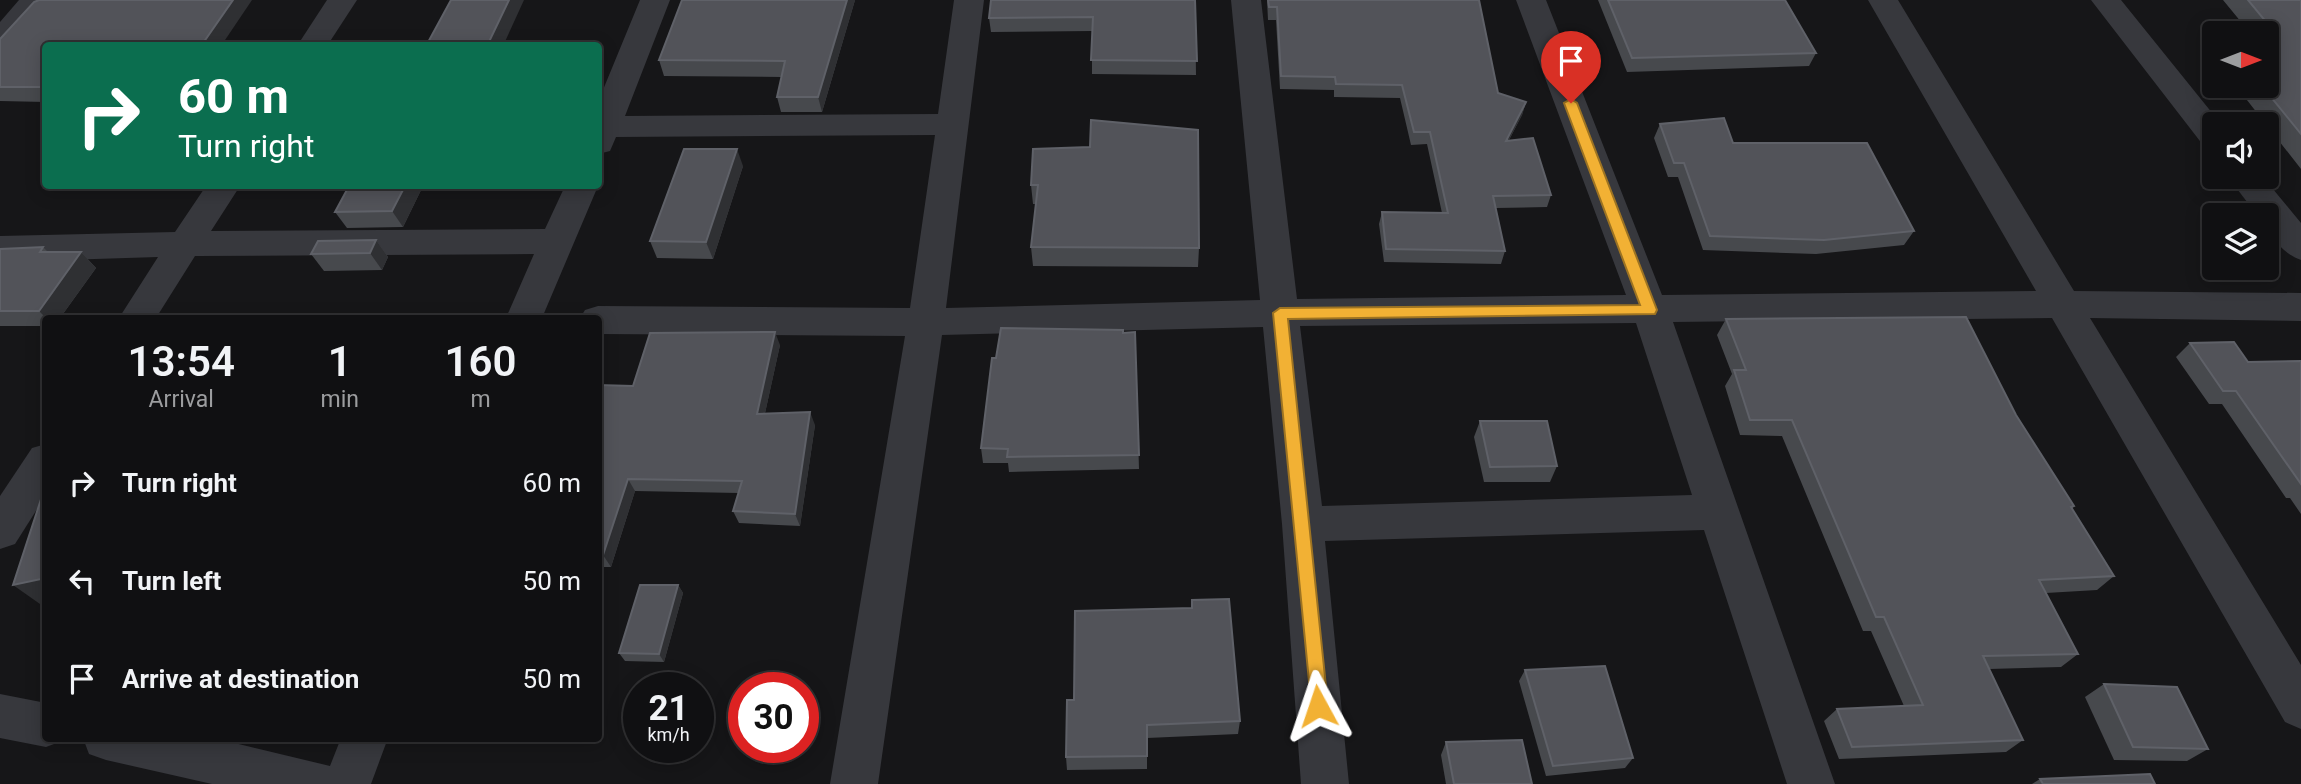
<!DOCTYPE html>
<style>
body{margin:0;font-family:Roboto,sans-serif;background:#1e1e20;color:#f1f3f6;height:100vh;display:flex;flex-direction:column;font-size:26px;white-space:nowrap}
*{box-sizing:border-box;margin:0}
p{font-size:23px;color:#9c9d9f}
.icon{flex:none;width:38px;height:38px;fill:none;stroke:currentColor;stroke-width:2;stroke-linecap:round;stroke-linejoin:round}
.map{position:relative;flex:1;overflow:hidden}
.panel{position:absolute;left:42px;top:315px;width:560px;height:427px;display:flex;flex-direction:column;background:#101012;border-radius:7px;box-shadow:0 4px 18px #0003,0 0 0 2px #303032}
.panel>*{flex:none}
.hud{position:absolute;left:42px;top:42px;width:560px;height:147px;border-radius:7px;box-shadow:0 4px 18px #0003,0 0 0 2px #303032;background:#0b6e4f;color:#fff;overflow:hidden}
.needle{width:46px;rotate:90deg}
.tools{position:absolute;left:2202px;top:21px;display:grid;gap:14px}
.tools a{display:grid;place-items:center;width:77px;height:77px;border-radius:7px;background:#101012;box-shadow:0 4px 18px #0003,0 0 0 2px #303032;font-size:35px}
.speed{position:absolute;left:623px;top:672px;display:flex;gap:14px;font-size:35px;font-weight:700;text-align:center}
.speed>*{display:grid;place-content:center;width:91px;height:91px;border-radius:50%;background:#101012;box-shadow:0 4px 18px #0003,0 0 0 2px #303032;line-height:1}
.speed small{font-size:18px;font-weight:400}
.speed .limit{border:10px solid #d22;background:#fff;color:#111}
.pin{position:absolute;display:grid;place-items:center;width:60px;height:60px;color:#fff;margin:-72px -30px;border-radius:50% 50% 50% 0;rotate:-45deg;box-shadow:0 0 7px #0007}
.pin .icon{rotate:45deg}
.me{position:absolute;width:77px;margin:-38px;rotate:355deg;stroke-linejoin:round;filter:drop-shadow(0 0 5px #0008)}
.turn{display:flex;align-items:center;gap:24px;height:147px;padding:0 21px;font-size:32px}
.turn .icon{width:91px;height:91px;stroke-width:2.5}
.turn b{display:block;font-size:49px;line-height:60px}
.eta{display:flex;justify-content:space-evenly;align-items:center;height:119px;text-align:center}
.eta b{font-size:42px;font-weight:600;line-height:49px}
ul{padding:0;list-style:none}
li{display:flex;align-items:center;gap:21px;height:98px;padding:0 21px}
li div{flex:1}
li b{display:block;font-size:26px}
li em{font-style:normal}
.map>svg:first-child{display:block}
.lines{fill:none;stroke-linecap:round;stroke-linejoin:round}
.minor{fill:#37383d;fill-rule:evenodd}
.wall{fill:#47494d}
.shaded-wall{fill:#2f3033}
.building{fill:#525359;stroke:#5f6168;stroke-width:2}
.route{fill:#f2b134;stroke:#9d7322;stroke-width:2}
</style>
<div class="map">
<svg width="2301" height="784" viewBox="0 0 2301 784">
<rect width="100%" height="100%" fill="#161618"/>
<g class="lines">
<g class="minor">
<path d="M19,0H50L11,47L0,49V22Z"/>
<path d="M327,0H357L327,46H297Z"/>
<path d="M640,0H670L625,116L938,114L954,0H984L946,308L1260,300L1231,0H1261L1297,299L1626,295L1516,0H1546L1662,295L2036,291L1868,0H1898L2074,291L2301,293V321L2090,318L2301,665V729L2285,722L2052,318L1673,322L1835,784H1787L1704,530L1325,541L1349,784H1301L1282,524L1263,327L942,335L878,784H830L905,336L598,334V318H580L585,310L598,306L910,308L935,135L616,137L610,151L598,154V102ZM1636,323L1692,495L1322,506L1300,326Z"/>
<path d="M2091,0H2121L2221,124H2214V148L2203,145Z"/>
<path d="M2228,177H2263L2301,223V260C2283,254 2266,234 2266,215H2257Z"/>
<path d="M206,186H240L211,231L545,229L565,186H598L542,318H506L534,254L195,256L156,318H119L158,257L0,262V236L175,232Z"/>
<path d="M46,444V495L15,544L0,549V496L32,448Z"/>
<path d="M0,694L46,703V738L62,741L46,747L0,738Z"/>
<path d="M83,738H214L330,766L341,738H388L371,784H212L106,760L89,754Z"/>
</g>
</g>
<g class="wall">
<path d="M855,0L822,112H781L777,97L782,77L664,76L659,60Z"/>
<path d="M1195,0L1196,75L1092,74V31L991,32L989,18Z"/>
<path d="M1267,0H1479L1498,93L1526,102L1522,115L1509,140L1551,195L1547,207L1496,208L1505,251L1501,264L1384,262L1379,224L1382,212L1442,213L1427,144L1411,145L1400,98L1334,97V90L1280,89L1276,20H1268Z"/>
<path d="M1598,0H1785L1816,53L1809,66L1627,72Z"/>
<path d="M2223,0H2301V169L2236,86H2266V33H2214V58L2203,44L2215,28H2246Z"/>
<path d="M0,39L46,46V102L0,101Z"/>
<path d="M1660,124L1733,143L1914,231L1904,245L1816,254L1703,250L1678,177H1668L1654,138Z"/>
<path d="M1090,147L1199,248L1198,267L1033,266L1031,247L1036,204H1033L1031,185Z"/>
<path d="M743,166L713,259L657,258L650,241Z"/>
<path d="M349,186H423L403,227L347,228L335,212Z"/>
<path d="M376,240L388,257L382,270L324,271L311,254Z"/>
<path d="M43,247L48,252H81L96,268L60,318H46V326H0V249Z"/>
<path d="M1726,319L2016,415L2074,506L2072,509L2114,576L2097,590L2046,593L2078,654L2061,667L1989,669L2023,740L2006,752L1839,759L1824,721L1837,709L1904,706L1871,631H1863L1782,436L1740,435L1725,386L1732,374L1717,335Z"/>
<path d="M1135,332L1139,469L1009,472L1008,463H983L981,448L996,358L1123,333Z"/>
<path d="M2190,343L2248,362L2301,361V514L2290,498H2286L2222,404H2209L2176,357Z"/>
<path d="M780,345L765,413L815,425L800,526L739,523L733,511L739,493L635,491L611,567H598V385L633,386Z"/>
<path d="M1480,421L1557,466L1550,482H1484L1474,437Z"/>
<path d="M678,585L683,593L664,662L625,661L619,653Z"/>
<path d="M1192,600L1240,721L1238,734L1147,738V769L1067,770L1066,757L1074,700L1191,608Z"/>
<path d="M1525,670L1633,758L1625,768L1546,776L1519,681Z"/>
<path d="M2104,684L2208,749L2187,761L2114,760L2085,697Z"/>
<path d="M1446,742L1532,784H1446L1441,755Z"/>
<path d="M2040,779L2155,784H2032Z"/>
</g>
<g class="shaded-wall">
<path d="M233,0H252L221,46H201Z"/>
<path d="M509,0H524L503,46H487Z"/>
<path d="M847,0H855L822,112L818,97Z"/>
<path d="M1526,102L1522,115L1502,153L1506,141Z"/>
<path d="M737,149L743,166L713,259L706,242Z"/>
<path d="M405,186H423L403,227L392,211Z"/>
<path d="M376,240L388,257L382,270L370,253Z"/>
<path d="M81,252L96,268L60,318H46L39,311Z"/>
<path d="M775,332L780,345L762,427L757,414Z"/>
<path d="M810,412L815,425L800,526L795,514Z"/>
<path d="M628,479L635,491L611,567L603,555Z"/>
<path d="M46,578V603L40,604L13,585Z"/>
<path d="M678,585L683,593L664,662L659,654Z"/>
</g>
<g class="building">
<path d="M39,0H233L201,46H46V87H0V39L34,2Z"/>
<path d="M451,0H509L487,46H426Z"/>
<path d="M682,0H847L818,97H777L785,61L659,60Z"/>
<path d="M991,0H1195L1197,61L1091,60L1093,17L989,18Z"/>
<path d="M1268,0H1479L1498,93L1526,102L1506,141L1533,138L1551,195L1493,196L1505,251L1386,249L1382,212L1448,213L1430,132H1414L1402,85L1336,84L1335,77L1281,76L1277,7H1269Z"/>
<path d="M1608,0H1785L1816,53L1632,58Z"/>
<path d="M2248,0H2301V134L2262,86H2266V33H2219L2215,28L2272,29Z"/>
<path d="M1724,118L1733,143H1867L1914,231L1824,240L1710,236L1684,163H1674L1660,124Z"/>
<path d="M1091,120L1198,130L1199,248L1031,247L1038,185H1031L1033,149L1090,147Z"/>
<path d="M684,149H737L706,242L650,241Z"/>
<path d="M349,186H405L392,211L335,212Z"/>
<path d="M376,240L370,253L311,254L318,241Z"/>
<path d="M43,247L40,252H81L39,311H0V249Z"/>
<path d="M1966,317L2016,415L2074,506L2071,507L2114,576L2039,580L2078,654L1983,656L2023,740L1852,747L1837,709L1923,705L1884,617H1876L1792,420H1750L1734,370H1746L1726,319Z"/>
<path d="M1001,328L1123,330V333L1135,332L1139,455L1007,457L1008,449L981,448L992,358H996Z"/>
<path d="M775,332L757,414L810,412L795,514L733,511L742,481L628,479L603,555H598V385L633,386L650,333Z"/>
<path d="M2234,342L2248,362L2301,361V484L2236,391H2223L2190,343Z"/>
<path d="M1480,421H1547L1557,466L1490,467Z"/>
<path d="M46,484V578L13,585Z"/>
<path d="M640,585H678L659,654L619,653Z"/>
<path d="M1229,599L1240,721L1147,725V756L1066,757L1067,700H1074L1075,611L1192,608V600Z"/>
<path d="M1605,666L1633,758L1553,766L1525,670Z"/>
<path d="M2104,684L2177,687L2208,749L2133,747Z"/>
<path d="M1522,740L1532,784H1454L1446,742Z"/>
<path d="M2150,774L2155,784H2043L2040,779Z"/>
</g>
<path class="route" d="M1571,99L1577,103L1657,310L1655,314L1288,319L1328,706L1325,712L1318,715L1312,712L1273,313L1280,308L1640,305L1564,103Z"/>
</svg>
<div class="tools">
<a><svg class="needle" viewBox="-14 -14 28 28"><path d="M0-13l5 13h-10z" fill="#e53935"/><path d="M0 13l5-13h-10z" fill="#9c9d9f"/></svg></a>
<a><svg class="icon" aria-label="sound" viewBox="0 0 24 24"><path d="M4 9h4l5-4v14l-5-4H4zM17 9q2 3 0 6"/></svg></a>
<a><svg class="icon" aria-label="layers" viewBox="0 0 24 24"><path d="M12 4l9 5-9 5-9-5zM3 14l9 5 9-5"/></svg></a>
</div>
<div class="speed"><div>21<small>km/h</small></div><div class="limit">30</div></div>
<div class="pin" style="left:1571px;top:103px;background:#d93025"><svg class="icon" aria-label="arrive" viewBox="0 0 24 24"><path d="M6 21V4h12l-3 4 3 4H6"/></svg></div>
<svg class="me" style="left:1318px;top:706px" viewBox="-20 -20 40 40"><path d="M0-17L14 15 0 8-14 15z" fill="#f2b134" stroke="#fff" stroke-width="4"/></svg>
<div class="hud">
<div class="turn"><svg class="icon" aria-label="right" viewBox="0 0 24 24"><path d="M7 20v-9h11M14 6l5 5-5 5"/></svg><div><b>60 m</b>Turn right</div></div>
</div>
<section class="panel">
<div class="eta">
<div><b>13:54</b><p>Arrival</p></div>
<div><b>1</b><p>min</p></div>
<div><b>160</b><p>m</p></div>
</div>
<ul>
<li><svg class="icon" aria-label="right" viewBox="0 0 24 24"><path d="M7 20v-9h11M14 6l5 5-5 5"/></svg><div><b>Turn right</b></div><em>60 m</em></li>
<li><svg class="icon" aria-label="left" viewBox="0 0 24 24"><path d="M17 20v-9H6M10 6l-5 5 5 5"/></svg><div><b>Turn left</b></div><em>50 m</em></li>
<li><svg class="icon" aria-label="arrive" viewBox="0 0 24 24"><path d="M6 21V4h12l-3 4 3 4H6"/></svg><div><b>Arrive at destination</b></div><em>50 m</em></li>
</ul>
</section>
</div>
